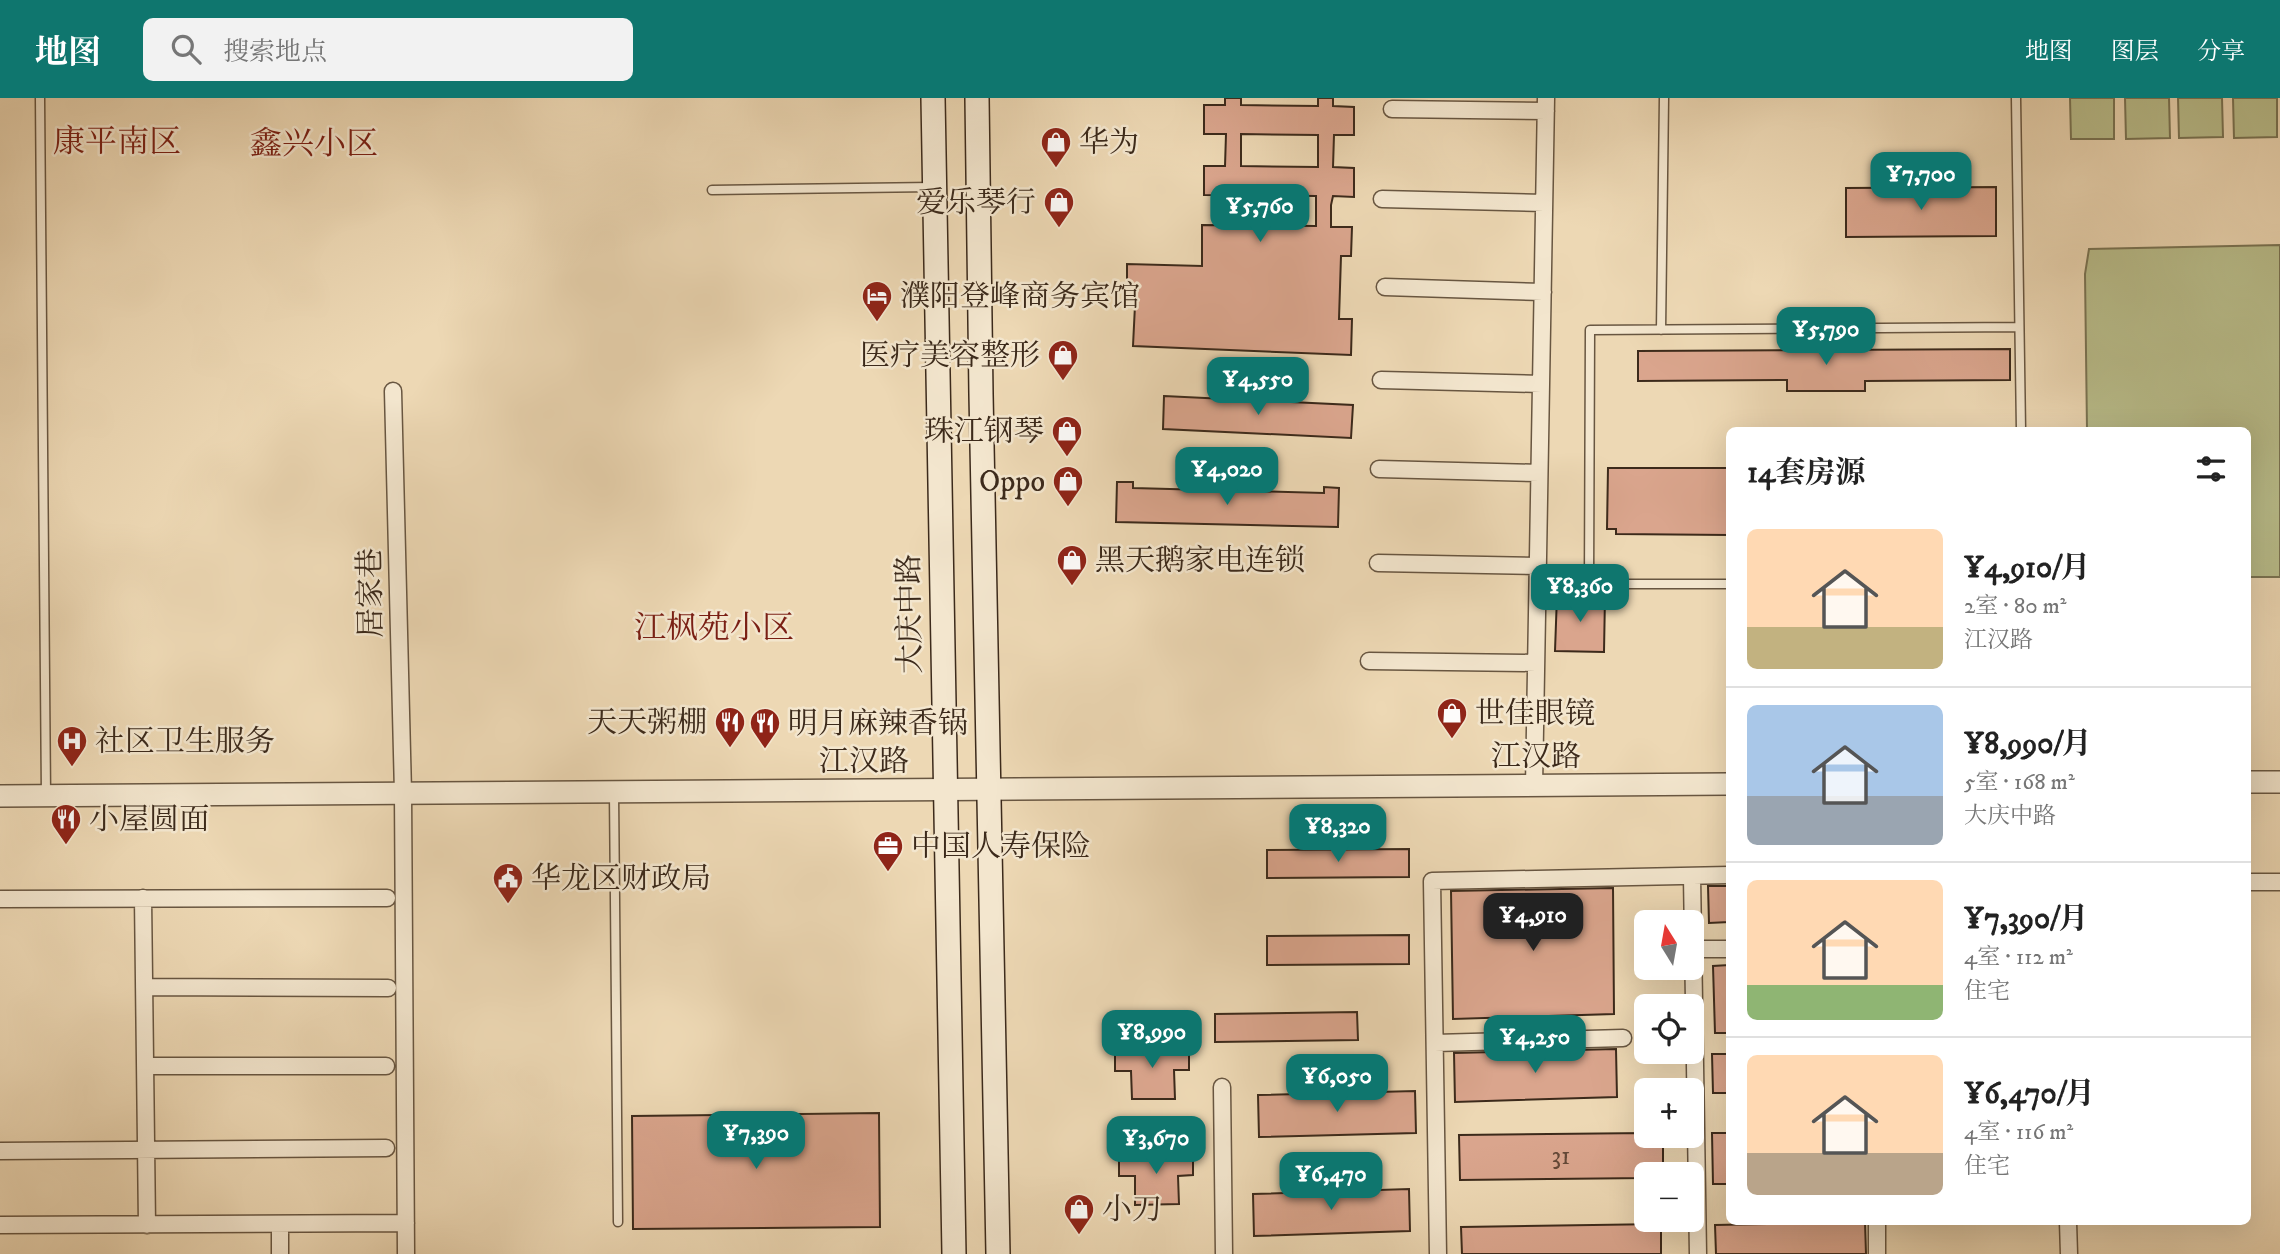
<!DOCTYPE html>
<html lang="zh">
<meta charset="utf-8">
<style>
:root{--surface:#fff;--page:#f2f2f2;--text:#222;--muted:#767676;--line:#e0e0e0;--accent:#0f766e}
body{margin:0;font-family:"IM FELL DW Pica","Noto Serif SC",serif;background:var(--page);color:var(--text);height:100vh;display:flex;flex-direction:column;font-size:26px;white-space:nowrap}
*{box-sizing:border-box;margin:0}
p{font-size:23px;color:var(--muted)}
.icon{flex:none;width:38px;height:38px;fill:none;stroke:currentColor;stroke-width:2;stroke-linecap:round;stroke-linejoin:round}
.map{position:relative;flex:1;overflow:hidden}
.details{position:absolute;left:1726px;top:329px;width:525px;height:798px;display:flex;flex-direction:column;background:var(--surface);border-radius:10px;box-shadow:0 7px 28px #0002}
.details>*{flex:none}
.needle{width:46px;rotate:349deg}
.fabs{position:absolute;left:1634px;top:812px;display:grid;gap:14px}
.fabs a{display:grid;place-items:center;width:70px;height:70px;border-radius:10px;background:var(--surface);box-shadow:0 7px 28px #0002;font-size:35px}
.price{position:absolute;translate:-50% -60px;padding:0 16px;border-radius:14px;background:var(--accent);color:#fff;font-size:23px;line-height:46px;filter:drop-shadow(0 2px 4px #0008)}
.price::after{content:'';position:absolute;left:50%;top:42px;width:21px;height:16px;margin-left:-10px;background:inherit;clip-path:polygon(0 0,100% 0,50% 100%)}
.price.active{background:#222;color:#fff}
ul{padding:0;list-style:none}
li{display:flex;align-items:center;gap:21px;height:175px;padding:0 21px}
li+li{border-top:2px solid var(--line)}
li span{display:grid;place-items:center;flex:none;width:196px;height:140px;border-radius:10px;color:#555}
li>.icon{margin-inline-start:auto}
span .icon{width:84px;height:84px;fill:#fffc;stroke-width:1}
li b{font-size:30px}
h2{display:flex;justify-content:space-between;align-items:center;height:84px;padding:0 21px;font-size:30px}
header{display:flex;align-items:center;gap:42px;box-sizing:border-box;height:98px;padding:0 35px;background:var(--accent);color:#fff}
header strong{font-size:33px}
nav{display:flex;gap:38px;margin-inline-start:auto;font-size:24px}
.search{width:490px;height:63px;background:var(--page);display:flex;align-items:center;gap:18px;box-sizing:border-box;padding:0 24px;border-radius:10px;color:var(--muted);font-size:26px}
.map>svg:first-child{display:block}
.green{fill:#b9be8c;stroke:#7a7454;stroke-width:2}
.building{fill:#daa58d;stroke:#3c2a1b;stroke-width:2;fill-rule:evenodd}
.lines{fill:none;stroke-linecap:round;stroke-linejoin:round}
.service-casing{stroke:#685641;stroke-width:11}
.minor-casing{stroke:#685641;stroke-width:19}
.tertiary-casing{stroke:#685641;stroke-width:24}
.secondary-casing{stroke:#3c2a1b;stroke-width:26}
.service{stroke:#f3e6ce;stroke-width:8}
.minor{stroke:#f3e6ce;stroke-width:16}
.tertiary{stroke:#f3e6ce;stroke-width:21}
.secondary{stroke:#f3e6ce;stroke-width:23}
.labels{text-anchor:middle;stroke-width:5;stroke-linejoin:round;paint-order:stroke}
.number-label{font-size:26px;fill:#644938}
.poi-label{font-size:30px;fill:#3c2a1b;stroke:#f3e6ce;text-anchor:start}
.street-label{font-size:30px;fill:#3c2a1b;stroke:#f3e6ce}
.neighbourhood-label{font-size:32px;fill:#7a1f14;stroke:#f3e6ce}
</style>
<header>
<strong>地图</strong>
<div class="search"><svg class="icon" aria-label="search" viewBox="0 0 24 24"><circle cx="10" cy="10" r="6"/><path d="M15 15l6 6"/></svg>搜索地点</div>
<nav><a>地图</a><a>图层</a><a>分享</a></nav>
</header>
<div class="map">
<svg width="2280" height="1156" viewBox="0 0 2280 1156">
<rect width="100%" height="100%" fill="#edd8b4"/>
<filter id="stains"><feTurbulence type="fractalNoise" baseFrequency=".00286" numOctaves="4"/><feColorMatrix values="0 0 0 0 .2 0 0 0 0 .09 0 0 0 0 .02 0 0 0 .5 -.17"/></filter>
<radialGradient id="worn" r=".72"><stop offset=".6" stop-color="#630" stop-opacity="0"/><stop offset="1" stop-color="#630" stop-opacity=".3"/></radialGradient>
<path class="green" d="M2070,0H2114V41H2071Z
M2125,0H2169L2170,40L2126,41Z
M2178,0H2222L2223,39L2179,40Z
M2233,0H2277V39L2234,40Z
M2280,147V479H2247V332H2087L2085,176L2089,151Z"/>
<path class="building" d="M1225,0H1241V7L1318,8V0H1333V8L1354,9V37H1334L1333,69L1354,70V99L1333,98L1331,107V129H1352L1351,158H1341L1339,221H1352L1351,257L1133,248L1136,187H1127V166L1202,168V127L1316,128V98L1204,97V68H1225L1226,36H1204V7H1225ZM1241,36L1318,37V69L1241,68Z
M1996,89V138L1846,139V90Z
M2010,251V282L1865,283V293H1787V282L1638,283V253Z
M1164,298L1353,307L1351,340L1163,331Z
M1608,370H1729V437L1616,436V431H1607Z
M1117,384H1133V390L1324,395V389L1339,390L1338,429L1116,424Z
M1557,497L1605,498L1604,554L1555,553Z
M1409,751V779L1267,780V752Z
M1708,788H1729V824L1709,825Z
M1613,790L1614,916L1453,921L1451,793Z
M1409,837V866L1267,867V838Z
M1729,867V935H1715L1713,868Z
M1357,914L1358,942L1215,944V916Z
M1115,950H1189V972H1174L1175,1001H1132L1131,973H1115Z
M1616,951L1617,999L1455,1004L1454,955Z
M1712,956H1729V995H1713Z
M1415,993L1416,1035L1259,1039L1258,997Z
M879,1015L880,1129L633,1131L632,1018Z
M1647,1035V1038H1663V1076H1647V1080L1460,1082L1459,1037Z
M1712,1035H1729V1086H1713Z
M1193,1055V1077L1178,1078L1179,1106L1135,1107V1078H1119V1056Z
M1409,1091L1410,1133L1254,1138L1253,1096Z
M1865,1124L1866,1156H1716L1715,1127Z
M1661,1126V1156H1462L1461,1129Z"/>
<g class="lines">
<g class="service-casing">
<path id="service" d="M40,0L46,698
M2016,0L2021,332
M712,92L933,89
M1661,232L1664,0
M1729,486H1589L1590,232L2019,229
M614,695L618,1124"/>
</g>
<g class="minor-casing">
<path id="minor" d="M1392,11L1546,13
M1382,101L1544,105
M1385,189L1543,194
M1381,282L1541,286
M393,293L403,695L406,1156
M1379,371L1539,375
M1378,465L1538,468
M1369,563L1536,565
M1534,688L1546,0
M1692,778L1698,1156
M2247,784H2280
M143,800L147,1127
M0,801L387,800
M1693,851H1729
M144,889L388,890
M1435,945L1623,940
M145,968H386
M1222,989L1224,1156
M0,1053L386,1050
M1877,1124V1156
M2068,1124L2069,1156
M280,1126V1156
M0,1127L406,1125
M1438,1156L1432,783L1729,777"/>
</g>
<g class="tertiary-casing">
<path id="tertiary" d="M2247,684H2280
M0,698L1729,686"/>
</g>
<g class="secondary-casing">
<path id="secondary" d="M933,0L954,1156
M977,0L981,296L998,1156"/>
</g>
<use href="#service" class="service"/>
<use href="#minor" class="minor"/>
<use href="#tertiary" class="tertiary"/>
<use href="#secondary" class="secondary"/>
</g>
<defs>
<g id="shop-pin" transform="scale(1.575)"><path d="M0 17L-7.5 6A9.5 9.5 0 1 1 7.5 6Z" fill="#8f2418" stroke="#f3e6ce"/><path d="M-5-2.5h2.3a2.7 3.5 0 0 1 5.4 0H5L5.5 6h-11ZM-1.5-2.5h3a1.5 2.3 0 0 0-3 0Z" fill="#fff"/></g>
<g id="hotel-pin" transform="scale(1.575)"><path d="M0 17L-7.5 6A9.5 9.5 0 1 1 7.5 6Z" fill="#8f2418" stroke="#f3e6ce"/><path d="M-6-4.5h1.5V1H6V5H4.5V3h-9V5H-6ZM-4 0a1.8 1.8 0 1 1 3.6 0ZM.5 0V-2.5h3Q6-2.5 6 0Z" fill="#fff"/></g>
<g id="restaurant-pin" transform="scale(1.575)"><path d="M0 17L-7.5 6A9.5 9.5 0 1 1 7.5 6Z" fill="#8f2418" stroke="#f3e6ce"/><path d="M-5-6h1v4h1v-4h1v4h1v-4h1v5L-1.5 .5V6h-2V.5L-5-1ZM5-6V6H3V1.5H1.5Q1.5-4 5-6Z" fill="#fff"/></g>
<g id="hospital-pin" transform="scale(1.575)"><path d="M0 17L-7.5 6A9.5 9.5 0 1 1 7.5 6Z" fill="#8f2418" stroke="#f3e6ce"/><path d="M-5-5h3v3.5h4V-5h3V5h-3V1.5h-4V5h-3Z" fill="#fff"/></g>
<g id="office-pin" transform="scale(1.575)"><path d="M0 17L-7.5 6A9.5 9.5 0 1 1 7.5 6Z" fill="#8f2418" stroke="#f3e6ce"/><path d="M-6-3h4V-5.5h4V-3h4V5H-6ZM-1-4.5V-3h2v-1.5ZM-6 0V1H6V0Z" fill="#fff"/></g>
<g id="civic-pin" transform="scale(1.575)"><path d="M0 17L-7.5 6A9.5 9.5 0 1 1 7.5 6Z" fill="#8f2418" stroke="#f3e6ce"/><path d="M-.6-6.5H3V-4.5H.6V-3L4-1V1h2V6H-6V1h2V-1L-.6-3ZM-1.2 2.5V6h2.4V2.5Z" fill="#fff"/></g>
</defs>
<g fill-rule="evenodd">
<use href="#shop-pin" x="1056" y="44"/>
<use href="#shop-pin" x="1059" y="104"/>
<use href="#hotel-pin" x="877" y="198"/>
<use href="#shop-pin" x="1063" y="257"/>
<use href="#shop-pin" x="1067" y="333"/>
<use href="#shop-pin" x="1068" y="383"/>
<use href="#shop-pin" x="1072" y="462"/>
<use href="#shop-pin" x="1452" y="615"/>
<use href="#restaurant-pin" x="730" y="624"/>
<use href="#restaurant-pin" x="765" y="625"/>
<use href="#hospital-pin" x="72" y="643"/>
<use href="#restaurant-pin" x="66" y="721"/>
<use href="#office-pin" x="888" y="748"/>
<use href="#civic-pin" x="508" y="780"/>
<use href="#shop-pin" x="1079" y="1111"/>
</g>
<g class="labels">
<g class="number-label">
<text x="1561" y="1066">31</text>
</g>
<g class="poi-label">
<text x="1079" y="54">华为</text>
<text x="1036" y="114" text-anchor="end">爱乐琴行</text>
<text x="900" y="208">濮阳登峰商务宾馆</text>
<text x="1040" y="267" text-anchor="end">医疗美容整形</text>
<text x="1044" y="343" text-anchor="end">珠江钢琴</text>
<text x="1045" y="393" text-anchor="end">Oppo</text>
<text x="1095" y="472">黑天鹅家电连锁</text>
<text x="1475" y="625">世佳眼镜</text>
<text x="707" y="634" text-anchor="end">天天粥棚</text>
<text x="788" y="635">明月麻辣香锅</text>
<text x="95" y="653">社区卫生服务</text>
<text x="89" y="731">小屋圆面</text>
<text x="911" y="758">中国人寿保险</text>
<text x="531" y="790">华龙区财政局</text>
<text x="1102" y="1121">小刀</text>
</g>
<g class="street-label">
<text transform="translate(370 495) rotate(-91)" y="10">居家巷</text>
<text transform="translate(909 516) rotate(-91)" y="10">大庆中路</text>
<text x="1536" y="668">江汉路</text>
<text x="864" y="673">江汉路</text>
</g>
<g class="neighbourhood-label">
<text x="117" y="54">康平南区</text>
<text x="314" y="56">鑫兴小区</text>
<text x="714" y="540">江枫苑小区</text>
</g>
</g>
<rect width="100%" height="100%" filter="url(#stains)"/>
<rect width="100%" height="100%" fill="url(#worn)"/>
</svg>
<div class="fabs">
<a><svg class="needle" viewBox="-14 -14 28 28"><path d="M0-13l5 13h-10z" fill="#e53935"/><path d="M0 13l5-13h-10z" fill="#767676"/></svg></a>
<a><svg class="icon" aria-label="locate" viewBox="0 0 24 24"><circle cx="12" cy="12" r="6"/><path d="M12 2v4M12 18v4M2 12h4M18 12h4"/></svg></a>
<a>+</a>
<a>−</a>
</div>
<b class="price" style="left:1921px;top:114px">¥7,700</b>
<b class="price" style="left:1260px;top:146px">¥5,760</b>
<b class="price" style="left:1826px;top:269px">¥5,790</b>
<b class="price" style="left:1258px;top:319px">¥4,550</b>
<b class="price" style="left:1227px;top:409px">¥4,020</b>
<b class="price" style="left:1580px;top:526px">¥8,360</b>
<b class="price" style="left:1338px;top:766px">¥8,320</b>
<b class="price active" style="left:1533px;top:855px">¥4,910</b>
<b class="price" style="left:1152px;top:972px">¥8,990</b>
<b class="price" style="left:1535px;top:977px">¥4,250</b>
<b class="price" style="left:1337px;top:1016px">¥6,050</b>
<b class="price" style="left:756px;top:1073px">¥7,390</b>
<b class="price" style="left:1156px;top:1078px">¥3,670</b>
<b class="price" style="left:1331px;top:1114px">¥6,470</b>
<section class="details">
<h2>14套房源<svg class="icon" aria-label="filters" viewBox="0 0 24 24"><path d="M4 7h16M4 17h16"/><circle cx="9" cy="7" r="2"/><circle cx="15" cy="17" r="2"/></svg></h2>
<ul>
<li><span style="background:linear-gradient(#ffd9b3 70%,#c2b280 0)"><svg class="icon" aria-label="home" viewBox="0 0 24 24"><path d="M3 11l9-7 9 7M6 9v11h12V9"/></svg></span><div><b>¥4,910/月</b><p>2室 · 80 m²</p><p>江汉路</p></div></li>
<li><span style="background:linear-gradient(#a9c7e8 65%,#9aa5b1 0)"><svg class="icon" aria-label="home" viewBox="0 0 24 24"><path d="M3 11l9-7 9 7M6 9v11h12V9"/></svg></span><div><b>¥8,990/月</b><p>5室 · 168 m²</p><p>大庆中路</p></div></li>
<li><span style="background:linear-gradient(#ffd9b3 75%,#8fb573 0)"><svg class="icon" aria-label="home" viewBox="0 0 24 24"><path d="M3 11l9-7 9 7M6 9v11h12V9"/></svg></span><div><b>¥7,390/月</b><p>4室 · 112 m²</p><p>住宅</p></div></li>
<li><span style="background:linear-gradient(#ffd9b3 70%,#b9a48a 0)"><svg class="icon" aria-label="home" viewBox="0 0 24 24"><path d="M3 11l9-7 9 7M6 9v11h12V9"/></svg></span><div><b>¥6,470/月</b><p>4室 · 116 m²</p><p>住宅</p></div></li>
</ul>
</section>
</div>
